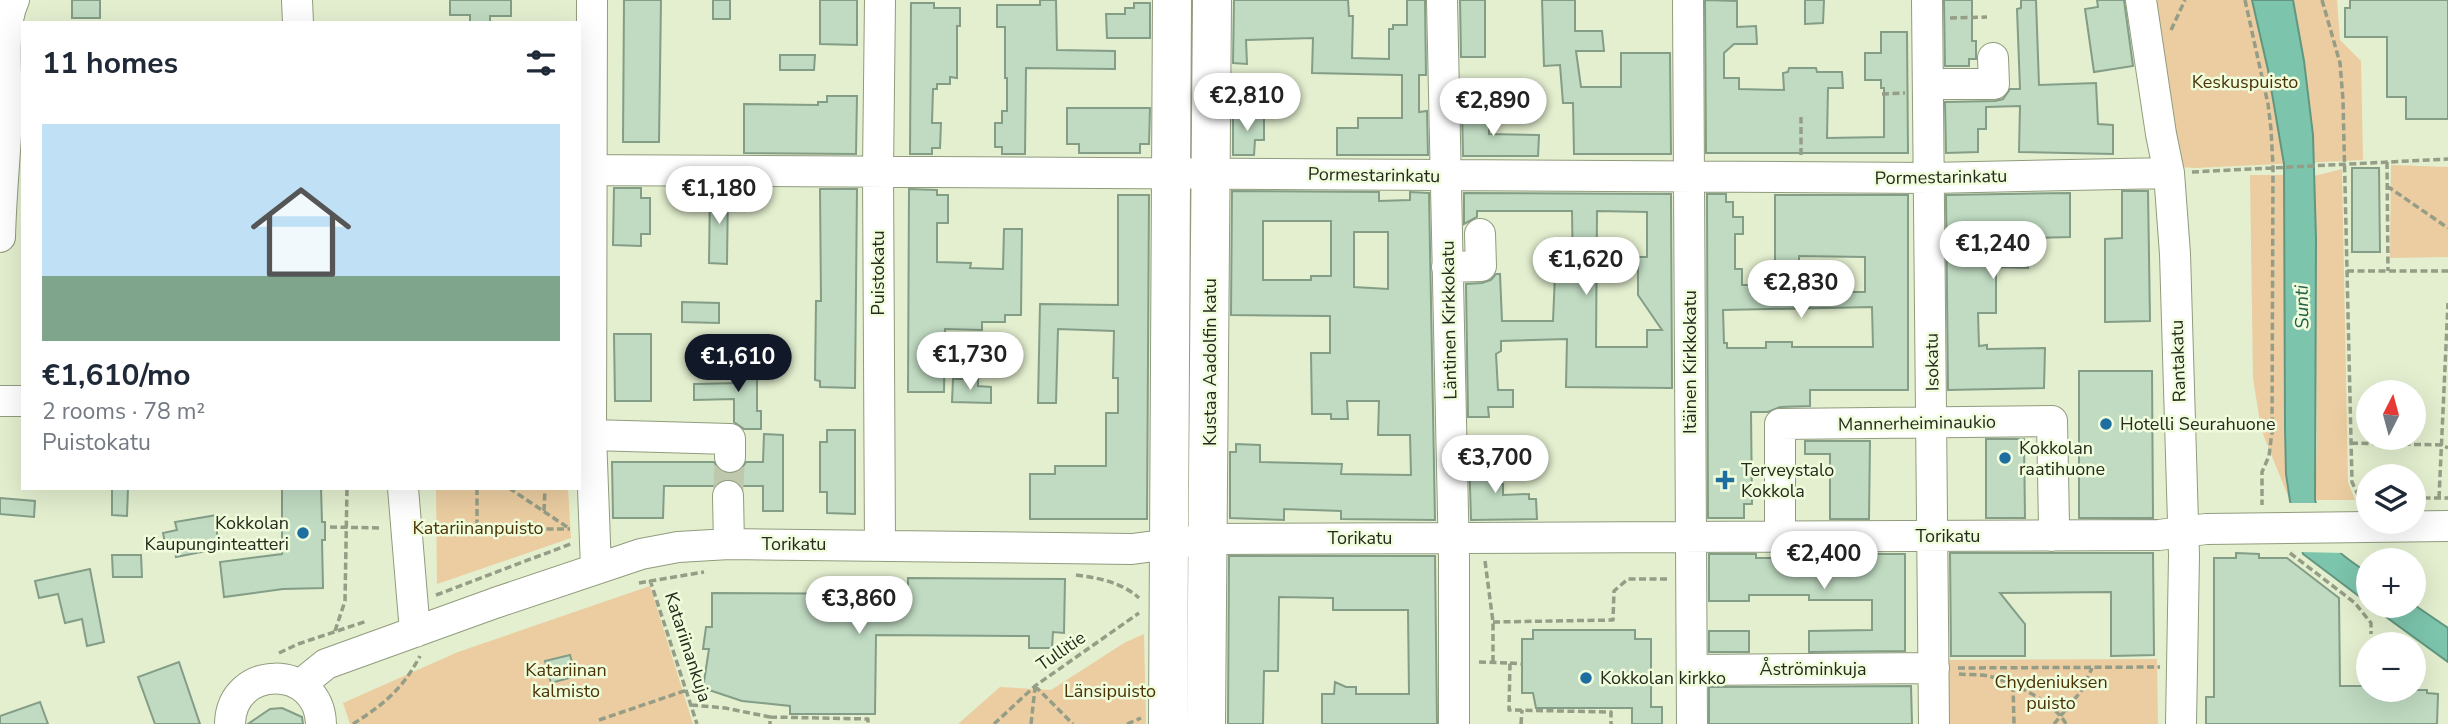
<!DOCTYPE html>
<meta charset="utf-8">
<style>
:root{--surface:#fff;--page:#f6f6f7;--text:#1f2937;--muted:#747a83;--line:#e0e1e3;--accent:#111827}
body{margin:0;font-family:"Nunito Sans",sans-serif;background:var(--page);color:var(--text);height:100vh;display:flex;flex-direction:column;font-size:26px;white-space:nowrap}
*{box-sizing:border-box;margin:0}
p{font-size:23px;color:var(--muted)}
.icon{flex:none;width:38px;height:38px;fill:none;stroke:currentColor;stroke-width:2;stroke-linecap:round;stroke-linejoin:round}
.map{position:relative;flex:1;overflow:hidden}
.panel{position:absolute;left:21px;top:21px;width:560px;height:469px;display:flex;flex-direction:column;background:var(--surface);border-radius:0px;box-shadow:0 7px 28px #0002}
.panel>*{flex:none}
.needle{width:46px;rotate:6deg}
.buttons{position:absolute;left:2356px;top:380px;display:grid;gap:14px}
.buttons a{display:grid;place-items:center;width:70px;height:70px;border-radius:50%;background:var(--surface);box-shadow:0 7px 28px #0002;font-size:35px}
.price{position:absolute;translate:-50% -60px;padding:0 16px;border-radius:24px;background:#fff;color:#222;font-size:23px;line-height:46px;filter:drop-shadow(0 2px 4px #0008)}
.price::after{content:'';position:absolute;left:50%;top:42px;width:21px;height:16px;margin-left:-10px;background:inherit;clip-path:polygon(0 0,100% 0,50% 100%)}
.price.selected{background:var(--accent);color:#fff}
ul{padding:0;list-style:none}
li{display:grid;align-content:center;gap:14px;height:371px;padding:0 21px}
li+li{border-top:2px solid var(--line)}
li span{display:grid;place-items:center;height:217px;border-radius:0px;color:#555}
li>.icon{margin-inline-start:auto}
span .icon{width:126px;height:126px;fill:#fffc;stroke-width:1}
li b{font-size:30px}
h2{display:flex;justify-content:space-between;align-items:center;height:84px;padding:0 21px;font-size:30px}
.map>svg:first-child{display:block}
.green{fill:#ebcda1}
.water{fill:#7cc4ac;stroke:#629681;stroke-width:2}
.pier{fill:#e3efcf}
.building{fill:#c0dbc2;stroke:#839d86;stroke-width:2;fill-rule:evenodd}
.lines{fill:none;stroke-linecap:round;stroke-linejoin:round}
.minor-tunnel{stroke:#bdc8ac;stroke-width:30;stroke-dasharray:30 15;stroke-linecap:butt}
.minor-casing{stroke:#909c7d;stroke-width:32}
.major-casing{stroke:#909c7d;stroke-width:40}
.path{stroke:#959d86;stroke-width:3.5;stroke-dasharray:7 3.5;stroke-linecap:butt}
.minor{stroke:#fff;stroke-width:30}
.major{stroke:#fff;stroke-width:38}
.poi-dot{fill:#1e6fa0;stroke:#f0fddc;stroke-width:2.5}
.labels{text-anchor:middle;stroke-width:5;stroke-linejoin:round;paint-order:stroke}
.park-label{font-size:18px;fill:#4b3306;stroke:#f0fddc}
.street-label{font-size:18px;fill:#262a1e;stroke:#f0fddc}
.poi-label{font-size:18px;fill:#262a1e;stroke:#f0fddc;text-anchor:start}
.water-label{font-size:19px;font-style:italic;fill:#265f4e;stroke:#f0fddc}
</style>
<div class="map">
<svg width="2448" height="724" viewBox="0 0 2448 724">
<rect width="100%" height="100%" fill="#e3efcf"/>
<path class="green" d="M2150,0H2337L2340,40L2361,61L2363,160L2197,168L2175,167Z
M2391,165L2448,167V257L2390,258Z
M2342,169L2348,482L2355,500H2315L2317,441L2314,176Z
M2250,175H2285V428L2286,474L2290,501L2261,429L2253,378Z
M436,488H568L571,538L437,584Z
M650,586L693,724H350L343,703L458,652Z
M1144,634L1146,724H958L1000,687L1051,690L1124,643Z
M2157,659L2158,724H1945L1946,660Z"/>
<path class="water" d="M2252,0H2293L2304,61L2313,135L2316,239L2315,500C2328,544 2329,547 2368,573V603L2303,554L2290,501L2286,474L2285,428L2284,164L2268,70Z
M2413,604L2448,628V662L2371,606Z"/>
<path class="pier" d="M2287,503H2320L2330,537L2344,553L2299,552Z"/>
<path class="building" d="M72,0H100V18H72Z
M450,0H511V16H490V23H470V15H450Z
M624,0H661L659,142H623Z
M713,0H730V19H713Z
M820,0H857V45L820,44Z
M1040,0H1056L1057,50L1115,51V69L1026,68L1025,154H1002V147H995V123H1002V111H1007V78H1005V27H997V5H1040Z
M1234,0H1348L1349,16H1353L1352,58L1389,59V29H1393V25H1407V0H1425L1426,75H1419V112L1427,111L1428,155H1337V128H1358V118H1402V75L1312,73L1313,38L1246,40L1247,64L1233,63Z
M1460,0H1485V57H1461Z
M1542,0H1575V31H1602L1604,51H1576L1581,87H1621V53H1670L1671,154H1574L1573,103H1563L1560,65L1544,66Z
M1705,0L1737,1V27L1756,26L1757,44H1734L1724,53V78H1739V89L1784,90L1783,73L1788,72L1789,68H1816L1817,72H1842L1843,88H1828L1827,138L1884,137V88H1881V80H1865V53H1881V32H1907L1908,153H1706Z
M1805,0H1824L1823,23L1805,24Z
M1944,0H1972V41H1976V59H1969V66H1945Z
M2021,0H2036L2039,85L2096,83L2098,124L2113,125V154L2019,152L2020,106L1986,107V129H1978V152L1946,153L1945,102L1995,101L2003,99L2010,89H2020L2017,9L2021,8Z
M2097,0H2124L2133,66L2094,72L2085,9L2098,7Z
M2350,0H2448V119H2406V97H2387V37H2345V8H2350Z
M911,3H934V8H960V26H957V78L950,77V84H937V89H933L932,123H941L940,148H932V154H910Z
M1134,3H1150V38H1107L1106,14H1125V8H1134Z
M780,55H815L814,70H780Z
M827,96H857L856,154L744,153V104L818,105V102H827Z
M1067,108H1150L1149,144H1140V153H1079V144H1067Z
M1462,109H1484V112L1489,111V134L1539,135L1538,156H1463Z
M1233,114H1264V140H1255L1254,155H1233Z
M2352,168H2379L2380,252H2352Z
M614,188H641V198H650V234H641V246L613,245Z
M710,188H728L727,264L709,263Z
M820,189H857L855,388L820,387V381L815,380L816,301H821Z
M909,189L937,190V195H948V223H937V262L971,263L970,268L1003,269L1004,229H1022L1021,315H1005V322H982V330L945,329L944,392H908Z
M1232,191L1379,192V201L1410,200V192L1429,193L1435,520L1341,519V511L1284,509V520L1230,518V452H1236V444L1260,445V462L1342,464L1341,474L1411,475L1410,435H1378L1379,401H1347L1348,419H1331V414H1312L1311,353H1330V316L1231,315ZM1263,221H1331V276H1311V280H1263ZM1354,232H1388V289L1354,287Z
M2122,191H2148L2150,321L2105,322V239L2122,238Z
M1464,193L1671,194L1672,388L1566,387L1567,339L1501,341V351L1496,354L1498,390H1513V407H1488L1489,417H1468L1466,284L1482,283L1491,280L1496,274H1500L1502,321H1553L1555,274H1573L1572,211H1477V217L1464,224ZM1597,211L1647,212V257H1638V295L1662,330H1647V347H1596Z
M2070,193V237L2028,238V268L1996,267V313H1978L1979,346L1987,345V349L2045,348L2044,388L1948,390L1946,195Z
M1707,194H1726V202H1733V217H1743V234H1735V269H1742V285H1775V195H1908V390H1810V406L1780,407L1768,412H1751L1752,504H1744V518H1708ZM1799,256L1865,257V292H1799ZM1872,307L1873,347H1792V342H1766V348H1727V343H1724L1723,310Z
M1118,195H1149L1147,519H1030V474H1055V466H1106V413H1118V378H1113L1114,331L1058,329L1056,403H1038L1040,304L1118,305Z
M682,302L719,303V323L682,322Z
M614,334H651V401H615Z
M740,355H757V411H761V429H744L734,422V399L694,400V384L740,383Z
M2079,371H2152L2153,518H2079Z
M953,379H978V386L991,387V403L952,402Z
M827,430H855V514L827,513V492H820V442H827Z
M764,434L783,435V511H763V486H742L736,480L727,479L720,481L714,486H664L663,518H613L612,462H714L721,472L731,474L739,472L746,462H763Z
M1986,439H2024L2025,518H1986Z
M1805,441H1870L1869,519H1830V454H1805Z
M1469,453H1488V461H1490L1491,484H1503V495L1529,494V499H1536L1537,519L1471,520Z
M112,488H128L127,516L112,515Z
M282,488H321L322,522H325V540H322L323,588L283,589L224,597L220,562L282,554Z
M0,498L35,501L34,517L0,514Z
M217,515V549L176,557L175,546L166,548L163,533L177,530L175,522Z
M1950,553H2153L2154,655L2111,656V592L2000,593L2025,624V656H1951Z
M2236,553L2259,554V558H2287L2339,598L2340,686H2368V690H2427V693L2438,694L2437,724H2206V697H2214V558H2236Z
M1709,554H1756V558H1809V554H1905V651L1809,652V631L1872,630V600H1809V595H1749V601H1709Z
M112,555H141L142,577H113Z
M1229,556H1435L1437,724H1322V694H1334L1335,682L1346,687H1356V694H1409L1408,610H1333V598L1279,597L1278,671H1264L1263,724H1228Z
M90,569L104,642L87,646L82,619L65,623L58,594L39,598L35,581Z
M908,578L1065,579L1064,633L1053,632L1052,648H1029V636L876,635L875,714H790V706L742,701L703,688L709,649H703L706,627H712V593L908,594Z
M1533,630H1635V639H1651V707H1662V724H1632V708H1536L1533,693H1522V639H1533Z
M1709,631H1749V652H1709Z
M570,655L576,676L551,683L545,661Z
M179,662L200,724H155L138,677Z
M1911,686L1912,724H1709V687Z
M40,702L48,724H0V716Z
M282,708L302,717L303,724H248L270,709Z"/>
<g class="lines">
<path class="minor-tunnel" d="M728,496L730,457"/>
<g class="minor-casing">
<path id="minor" d="M297,0L298,23
M592,0L591,435L596,569
M880,0L878,171L880,545
M1442,0L1454,560V724
M1688,0L1692,724
M1927,0L1934,724
M2141,0L2161,134L2169,173L2175,254L2184,556L2181,724
M1928,84H1994L1993,58
M579,170L1930,178L2169,173
M0,237C1,197 5,158 7,118C8,84 0,29 14,0
M1447,267L1481,266L1480,234
M0,401H23
M591,435L730,439V457
M403,488L415,632
M728,496L729,544
M1780,537V424L2052,421L2054,524L2052,536
M1693,670L1934,668
M300,685L326,664L495,603L641,554L678,547L729,544L1132,549L1208,539L2159,535L2206,529L2448,526
M230,724C231,664 319,663 321,724"/>
</g>
<g class="major-casing">
<path id="major" d="M1168,724L1172,0
M1206,724L1212,0"/>
</g>
<path class="path" d="M2245,0L2268,104L2271,129L2273,167L2272,432L2269,456L2262,472V505
M2322,0L2340,63L2343,100L2352,482L2362,503
M1950,18L1987,17
M2171,30L2185,0
M1882,94L1905,93
M1801,155V117
M2387,162L2388,271
M2192,172L2448,159
M2387,186L2448,228
M2347,271H2448
M2351,443L2442,445L2448,448
M477,488V529
M509,488L570,529
M2413,498H2448
M2439,498L2448,303
M544,511L545,488
M330,527L381,528
M431,529H570
M2290,553L2355,603L2371,623V634
M1485,561L1493,622V663
M1076,575C1099,578 1121,582 1139,598
M650,580L697,724
M639,583L704,572
M436,595L573,543
M1493,622L1613,620L1614,591L1628,579H1668
M335,631L345,601L347,488
M279,653L298,644L367,621
M1479,662L1510,663L1509,710L1611,712V724
M1510,663L1522,664
M1958,668L2160,667
M1959,674C1969,675 1982,674 1992,677C2016,684 2054,702 2066,724
M2013,685L2014,724
M1035,686L1073,724
M691,705L725,708L770,717V724
M770,717L868,719V724
M599,720L687,690
M353,724C384,704 402,690 420,656
M994,724L1035,686L1139,613
M1031,724L1035,688
M1127,724L1141,718
M1521,724L1522,710
M2054,724L2082,690L2092,668"/>
<use href="#minor" class="minor"/>
<use href="#major" class="major"/>
</g>
<g class="poi-dot">
<circle cx="2106" cy="424" r="7"/>
<circle cx="2005" cy="458" r="7"/>
<path d="M1721.5 469.5h7v7h7v7h-7v7h-7v-7h-7v-7h7z"/>
<circle cx="303" cy="533" r="7"/>
<circle cx="1586" cy="678" r="7"/>
</g>
<g class="labels">
<g class="park-label">
<text x="2245" y="88">Keskuspuisto</text>
<text x="478" y="534">Katariinanpuisto</text>
<text x="566" y="676">Katariinan<tspan x="566" dy="21">kalmisto</tspan></text>
<text x="2051" y="688">Chydeniuksen<tspan x="2051" dy="21">puisto</tspan></text>
<text x="1110" y="697">Länsipuisto</text>
</g>
<g class="street-label">
<text transform="translate(1374 175) rotate(1)" y="6">Pormestarinkatu</text>
<text transform="translate(1941 177) rotate(-1)" y="6">Pormestarinkatu</text>
<text transform="translate(878 273) rotate(-90)" y="6">Puistokatu</text>
<text transform="translate(1449 320) rotate(-91)" y="6">Läntinen Kirkkokatu</text>
<text transform="translate(2178 361) rotate(-92)" y="6">Rantakatu</text>
<text transform="translate(1210 362) rotate(-90)" y="6">Kustaa Aadolfin katu</text>
<text transform="translate(1690 362) rotate(-90)" y="6">Itäinen Kirkkokatu</text>
<text transform="translate(1932 362) rotate(-91)" y="6">Isokatu</text>
<text transform="translate(1917 423) rotate(-1)" y="6">Mannerheiminaukio</text>
<text x="1948" y="542">Torikatu</text>
<text x="1360" y="544">Torikatu</text>
<text x="794" y="550">Torikatu</text>
<text transform="translate(688 647) rotate(72)" y="6">Katariinankuja</text>
<text transform="translate(1061 651) rotate(-35)" y="6">Tullitie</text>
<text x="1813" y="675">Åströminkuja</text>
</g>
<g class="poi-label">
<text x="2120" y="430">Hotelli Seurahuone</text>
<text x="2019" y="454">Kokkolan<tspan x="2019" dy="21">raatihuone</tspan></text>
<text x="1741" y="476">Terveystalo<tspan x="1741" dy="21">Kokkola</tspan></text>
<text x="289" y="529" text-anchor="end">Kokkolan<tspan x="289" dy="21">Kaupunginteatteri</tspan></text>
<text x="1600" y="684">Kokkolan kirkko</text>
</g>
<g class="water-label">
<text transform="translate(2301 307) rotate(-91)" y="7">Sunti</text>
</g>
</g>
</svg>
<div class="buttons">
<a><svg class="needle" viewBox="-14 -14 28 28"><path d="M0-13l5 13h-10z" fill="#e53935"/><path d="M0 13l5-13h-10z" fill="#747a83"/></svg></a>
<a><svg class="icon" aria-label="layers" viewBox="0 0 24 24"><path d="M12 4l9 5-9 5-9-5zM3 14l9 5 9-5"/></svg></a>
<a>+</a>
<a>−</a>
</div>
<b class="price" style="left:1247px;top:133px">€2,810</b>
<b class="price" style="left:1493px;top:138px">€2,890</b>
<b class="price" style="left:719px;top:226px">€1,180</b>
<b class="price" style="left:1993px;top:281px">€1,240</b>
<b class="price" style="left:1586px;top:297px">€1,620</b>
<b class="price" style="left:1801px;top:320px">€2,830</b>
<b class="price" style="left:970px;top:392px">€1,730</b>
<b class="price selected" style="left:738px;top:394px">€1,610</b>
<b class="price" style="left:1495px;top:495px">€3,700</b>
<b class="price" style="left:1824px;top:591px">€2,400</b>
<b class="price" style="left:859px;top:636px">€3,860</b>
<section class="panel">
<h2>11 homes<svg class="icon" aria-label="filters" viewBox="0 0 24 24"><path d="M4 7h16M4 17h16"/><circle cx="9" cy="7" r="2"/><circle cx="15" cy="17" r="2"/></svg></h2>
<ul>
<li><span style="background:linear-gradient(#bfe0f5 70%,#7fa58c 0)"><svg class="icon" aria-label="home" viewBox="0 0 24 24"><path d="M3 11l9-7 9 7M6 9v11h12V9"/></svg></span><div><b>€1,610/mo</b><p>2 rooms · 78 m²</p><p>Puistokatu</p></div></li>
</ul>
</section>
</div>
